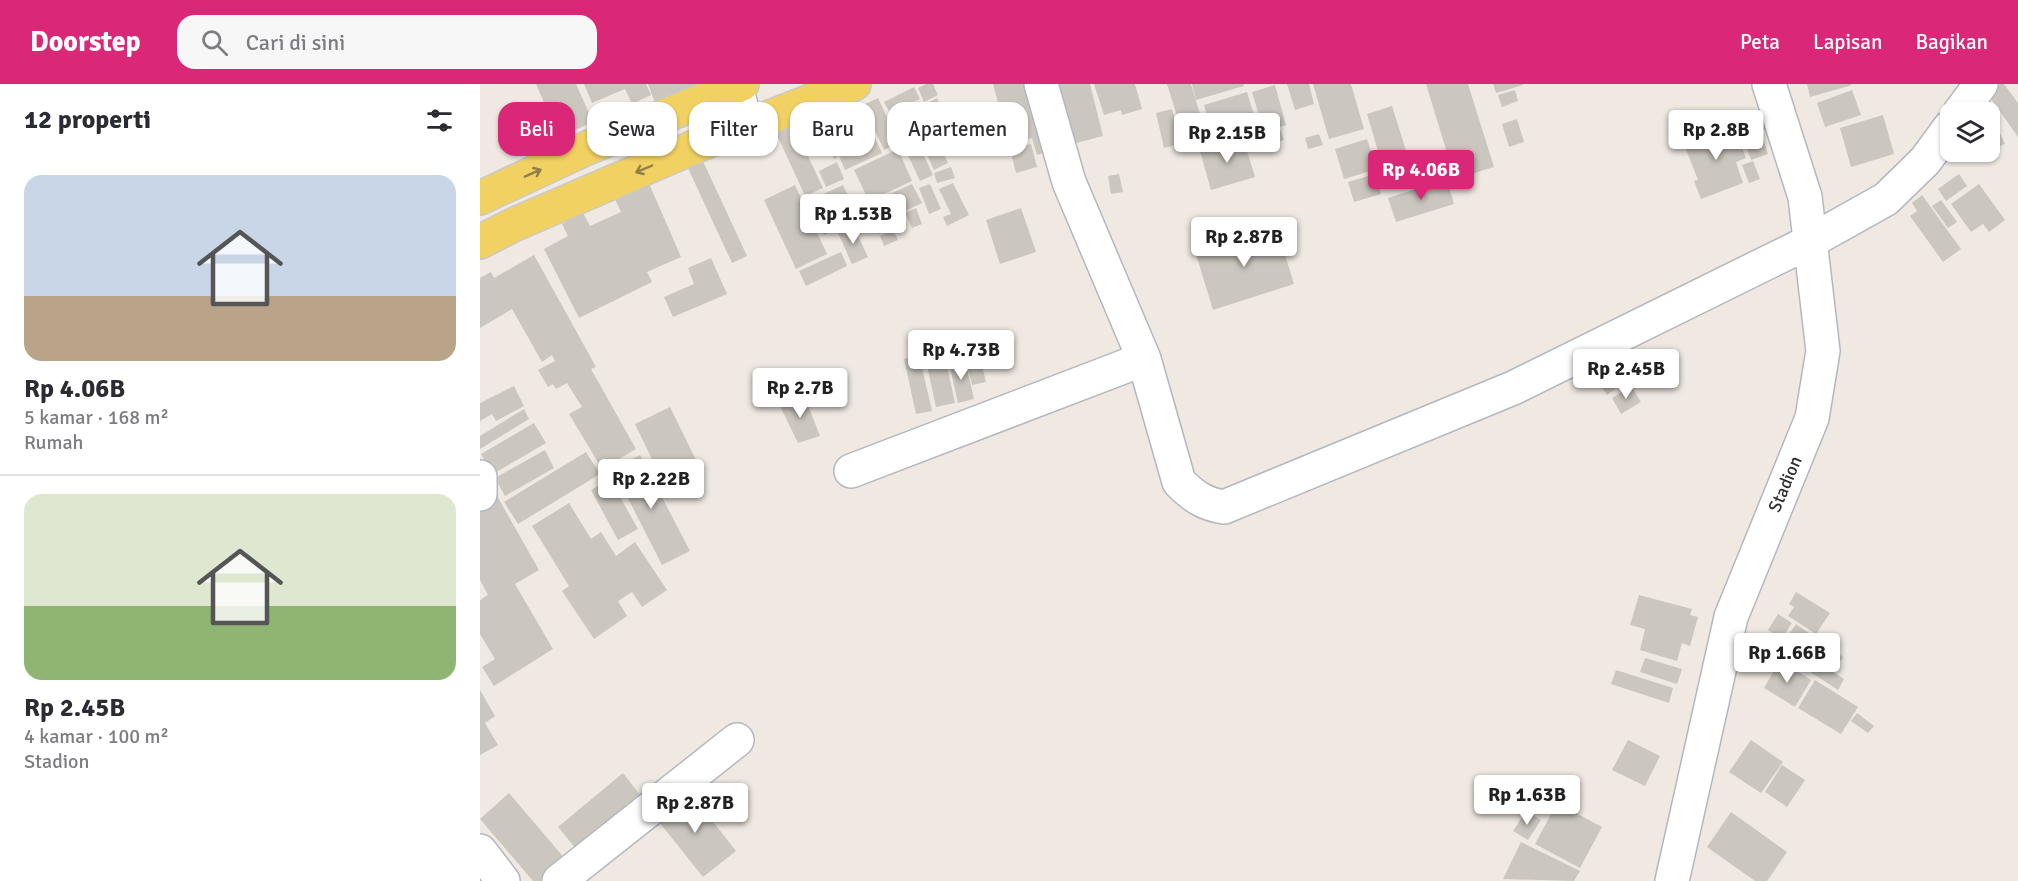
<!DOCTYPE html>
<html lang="id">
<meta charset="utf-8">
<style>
:root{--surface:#fff;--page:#f7f7f7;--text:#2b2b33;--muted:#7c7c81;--line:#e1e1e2;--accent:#db2777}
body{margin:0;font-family:Signika,sans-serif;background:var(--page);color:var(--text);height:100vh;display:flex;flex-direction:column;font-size:22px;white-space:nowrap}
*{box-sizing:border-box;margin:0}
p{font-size:20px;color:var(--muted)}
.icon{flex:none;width:33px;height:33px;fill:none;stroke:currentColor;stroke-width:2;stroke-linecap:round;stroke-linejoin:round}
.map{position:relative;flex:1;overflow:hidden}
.drawer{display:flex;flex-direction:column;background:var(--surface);width:480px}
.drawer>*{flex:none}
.banner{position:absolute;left:18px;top:18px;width:570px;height:54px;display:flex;gap:12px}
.buttons{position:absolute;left:1460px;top:18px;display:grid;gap:12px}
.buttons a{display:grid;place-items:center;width:60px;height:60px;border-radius:12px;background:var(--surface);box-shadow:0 2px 4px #0004;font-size:30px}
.price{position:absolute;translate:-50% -51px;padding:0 14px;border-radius:6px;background:#fff;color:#222;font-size:20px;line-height:39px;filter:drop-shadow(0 2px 3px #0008)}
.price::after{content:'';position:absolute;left:50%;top:36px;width:18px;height:14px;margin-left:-9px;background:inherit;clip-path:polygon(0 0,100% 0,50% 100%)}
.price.selected{background:var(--accent);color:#fff}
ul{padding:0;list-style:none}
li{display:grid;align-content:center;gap:12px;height:318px;padding:0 24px}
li+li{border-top:2px solid var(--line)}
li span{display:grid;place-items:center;height:186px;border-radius:18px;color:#555}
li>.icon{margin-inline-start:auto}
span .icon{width:108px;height:108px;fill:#fffc;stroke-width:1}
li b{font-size:26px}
h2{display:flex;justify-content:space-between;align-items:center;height:72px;padding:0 24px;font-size:26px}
.pill{padding:0 21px;border-radius:18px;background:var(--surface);box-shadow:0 2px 4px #0004;font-size:21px;line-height:54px}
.pill.selected{background:var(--accent);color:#fff}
header{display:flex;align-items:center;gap:36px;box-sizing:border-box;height:84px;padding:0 30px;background:var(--accent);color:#fff}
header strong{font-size:28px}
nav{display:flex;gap:33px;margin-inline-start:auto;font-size:21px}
.search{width:420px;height:54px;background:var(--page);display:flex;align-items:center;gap:15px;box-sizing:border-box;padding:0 21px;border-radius:18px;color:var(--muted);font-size:22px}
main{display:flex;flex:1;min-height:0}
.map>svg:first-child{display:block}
.building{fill:#cbc7bf}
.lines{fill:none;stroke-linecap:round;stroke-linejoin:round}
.minor-casing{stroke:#b4b7c1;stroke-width:36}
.major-casing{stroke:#c9c9c9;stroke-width:36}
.minor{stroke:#fff;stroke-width:33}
.major{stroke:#f2d163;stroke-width:33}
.oneway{stroke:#908048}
.labels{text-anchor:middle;stroke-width:4.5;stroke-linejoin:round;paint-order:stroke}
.street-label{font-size:18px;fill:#2e2e2e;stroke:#fff}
</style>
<header>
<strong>Doorstep</strong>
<div class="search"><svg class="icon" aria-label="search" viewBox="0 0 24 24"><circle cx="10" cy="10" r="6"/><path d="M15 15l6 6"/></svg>Cari di sini</div>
<nav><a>Peta</a><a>Lapisan</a><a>Bagikan</a></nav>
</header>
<main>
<section class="drawer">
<h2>12 properti<svg class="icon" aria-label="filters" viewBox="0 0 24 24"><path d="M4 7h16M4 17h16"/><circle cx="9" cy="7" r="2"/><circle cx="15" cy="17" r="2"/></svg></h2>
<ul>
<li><span style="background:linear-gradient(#c9d6e8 65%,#b9a48a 0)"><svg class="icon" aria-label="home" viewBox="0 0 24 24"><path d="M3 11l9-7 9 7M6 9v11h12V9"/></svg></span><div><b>Rp 4.06B</b><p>5 kamar · 168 m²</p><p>Rumah</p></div></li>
<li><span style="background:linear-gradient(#dfe7d0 60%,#8fb573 0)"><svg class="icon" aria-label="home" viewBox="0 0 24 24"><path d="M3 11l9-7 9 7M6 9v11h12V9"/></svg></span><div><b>Rp 2.45B</b><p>4 kamar · 100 m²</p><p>Stadion</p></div></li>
</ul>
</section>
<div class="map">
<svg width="1538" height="797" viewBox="0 0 1538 797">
<rect width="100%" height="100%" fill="#efe9e1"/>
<path class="building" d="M56,0H96L113,38L79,53Z
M104,0H166L171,11L152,20L145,5L112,19Z
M168,0H224L175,19Z
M446,0H453L458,11L444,18L438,4Z
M513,0H558L575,66L557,71L552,54L529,60Z
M564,0H610L623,52L581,63Z
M614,0H655L662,25L642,31L641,26L624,31Z
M687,0H711L728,57L707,64Z
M712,0H763L764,2L716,16Z
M807,0H829L834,20L815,26Z
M833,0H871L884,45L849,55Z
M946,0H988L1014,83L975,95Z
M1013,0H1043V1L1016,9Z
M1327,0H1371L1372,1L1330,13Z
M1520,0H1524L1538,19V53L1507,9Z
M795,1L806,41L784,48L772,8Z
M434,3L440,15L410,29L404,18Z
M1035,6L1038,17L1022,23L1018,11Z
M1372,6L1381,31L1345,43L1337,19Z
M767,8L777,41L734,54L724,21Z
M398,14L419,59L404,66L383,21Z
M457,14L471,45L460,50L446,20Z
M439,17L468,79L454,86L425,24Z
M912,22L929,76L903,84L887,30Z
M692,25L700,60L684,64L676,29Z
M424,29L453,91L440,97L411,35Z
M1280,29L1286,45L1266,53L1259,38Z
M1403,31L1414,70L1371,83L1360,44Z
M310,34L343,104L325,112L293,42Z
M1037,35L1044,58L1029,63L1022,40Z
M389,41L402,69L365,86L359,72L354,75L347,61Z
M1254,41L1266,74L1256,78L1263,99L1221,115L1214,97L1218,96L1204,60Z
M801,47L804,56L784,62L781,53Z
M1519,47L1525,60L1513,65L1509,51Z
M839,50L843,61L828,65L825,54Z
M1282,51L1288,70L1271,76L1264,57Z
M763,54L775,93L731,106L720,67Z
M887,55L897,85L864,95L855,65Z
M551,60L557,83L536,89L530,65Z
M418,65L432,97L389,117L374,86Z
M222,75L267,172L252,179L207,82Z
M1273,77L1280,95L1269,99L1262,81Z
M357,78L364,95L346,103L339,87Z
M471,83L475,94L457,99L454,89Z
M923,83L928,99L912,104L907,88Z
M639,90L643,108L631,110L628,92Z
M895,90L901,110L874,118L868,98Z
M1479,90L1487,102L1466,117L1458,105Z
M967,95L974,120L916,138L908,114Z
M168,97L201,173L167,188L172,198L99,234L64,165L88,152L82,140L103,129L110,142L141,128L134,113Z
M473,99L489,131L467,142L463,133L471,130L459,105Z
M432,100L442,119L411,134L415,142L399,150L386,121Z
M450,100L461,125L449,130L439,104Z
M1499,100L1525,136L1509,148L1503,140L1491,148L1471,120Z
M315,101L347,170L316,185L284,116Z
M363,101L379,135L344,151L328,117Z
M1442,111L1481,165L1463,178L1430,132L1437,127L1432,119Z
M1461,116L1477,138L1468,144L1452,122Z
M436,124L442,140L432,144L425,129Z
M541,124L556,168L520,180L506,136Z
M796,141L814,200L733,226L715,167Z
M373,142L388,173L372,180L358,149Z
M413,146L418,156L404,162L400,152Z
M361,168L367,182L326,202L319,187Z
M54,171L116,283L111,285L156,365L122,385L89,330L102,323L87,299L76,305L73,300L68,303L58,286L75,277L72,271L62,278L32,225L0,244V194L11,188L14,194Z
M231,174L247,210L193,233L184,213L214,200L208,184Z
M439,271L452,327L436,330L424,275Z
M465,272L475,319L456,323L446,277Z
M500,273L506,298L492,301L486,276Z
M485,275L494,315L478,319L469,279Z
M1136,286L1145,298L1127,311L1118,298Z
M34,302L44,322L16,337L12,330L0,337V319Z
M1151,302L1161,318L1141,330L1132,314Z
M324,311L340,352L318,359L300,322Z
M190,323L216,376L181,394L155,340Z
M44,325L49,335L0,365V352Z
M54,339L66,359L13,390L1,370Z
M65,366L74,384L25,412L15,394Z
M106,368L120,390L38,440L24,418Z
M160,371L210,467L182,481L133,385Z
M130,395L158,445L138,456L111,406Z
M16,410L59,486L35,500L73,565L14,602L2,583L15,575L0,550V516L8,511L0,496V419Z
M89,419L111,455L121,448L136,472L155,458L187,506L162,523L152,508L138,517L147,532L114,555L82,507L89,502L52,442Z
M1316,508L1350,529L1336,550L1308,532L1314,523L1309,520Z
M1159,511L1212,525L1210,531L1218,533L1210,562L1202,559L1197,577L1160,566L1165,545L1150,541Z
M1298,530L1312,539L1302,555L1288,546Z
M1316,540L1363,573L1354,586L1307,553Z
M1330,573L1364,595L1358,606L1324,584Z
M1165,574L1202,585L1197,600L1160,588Z
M1300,576L1331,596L1315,623L1284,604Z
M1136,586L1193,604L1189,619L1131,600Z
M1335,596L1378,623L1361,650L1318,624Z
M0,606L15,632L5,639L18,661L0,671Z
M1377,629L1394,642L1388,649L1371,637Z
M1148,656L1180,672L1165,702L1132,686Z
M1271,656L1303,678L1281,709L1249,688Z
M1302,681L1325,696L1307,723L1285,708Z
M143,689L161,712L97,766L78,743Z
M208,706L256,767L223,793L175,733Z
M29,709L86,776L61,797H53L0,735Z
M1057,710L1069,718L1062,730L1049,723Z
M1077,719L1122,743L1100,784L1055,760Z
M1046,727L1061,736L1048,756L1033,747Z
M1251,728L1307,768L1287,797H1275L1227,763Z
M1041,758L1100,787L1094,797L1023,795Z"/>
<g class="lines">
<g class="minor-casing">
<path id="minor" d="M255,0L267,42
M561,0L589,98L664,275L699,398C713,412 724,420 744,423L1033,304L1331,157L1406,115L1445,77L1470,43
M1480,28L1501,0
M371,387L664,275
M0,393V410
M0,767L23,797
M79,797L257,656
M1192,797L1251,533L1332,334L1343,267L1325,113L1289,0"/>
</g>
<g class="major-casing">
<path id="major" d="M0,114L107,64L262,0
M0,158L33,141L221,60L374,0"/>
</g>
<use href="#minor" class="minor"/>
<use href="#major" class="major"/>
</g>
<defs><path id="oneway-shaft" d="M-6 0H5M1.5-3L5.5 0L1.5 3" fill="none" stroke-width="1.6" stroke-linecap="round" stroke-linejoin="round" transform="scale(1.5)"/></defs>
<g class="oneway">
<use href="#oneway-shaft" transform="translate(164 85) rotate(157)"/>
<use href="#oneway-shaft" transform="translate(53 89) rotate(-24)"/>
</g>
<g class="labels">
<g class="street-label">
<text transform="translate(1305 400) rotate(-67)" y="6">Stadion</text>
</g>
</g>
</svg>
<div class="buttons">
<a><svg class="icon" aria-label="layers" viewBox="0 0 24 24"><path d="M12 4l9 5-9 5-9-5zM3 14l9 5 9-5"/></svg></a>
</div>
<b class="price" style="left:1236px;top:77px">Rp 2.8B</b>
<b class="price" style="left:747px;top:80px">Rp 2.15B</b>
<b class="price selected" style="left:941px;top:117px">Rp 4.06B</b>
<b class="price" style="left:373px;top:161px">Rp 1.53B</b>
<b class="price" style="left:764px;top:184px">Rp 2.87B</b>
<b class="price" style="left:481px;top:297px">Rp 4.73B</b>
<b class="price" style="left:1146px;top:316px">Rp 2.45B</b>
<b class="price" style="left:320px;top:335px">Rp 2.7B</b>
<b class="price" style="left:171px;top:426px">Rp 2.22B</b>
<b class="price" style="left:1307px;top:600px">Rp 1.66B</b>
<b class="price" style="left:1047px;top:742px">Rp 1.63B</b>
<b class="price" style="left:215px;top:750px">Rp 2.87B</b>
<div class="banner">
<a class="pill selected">Beli</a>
<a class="pill">Sewa</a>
<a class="pill">Filter</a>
<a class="pill">Baru</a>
<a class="pill">Apartemen</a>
</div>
</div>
</main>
